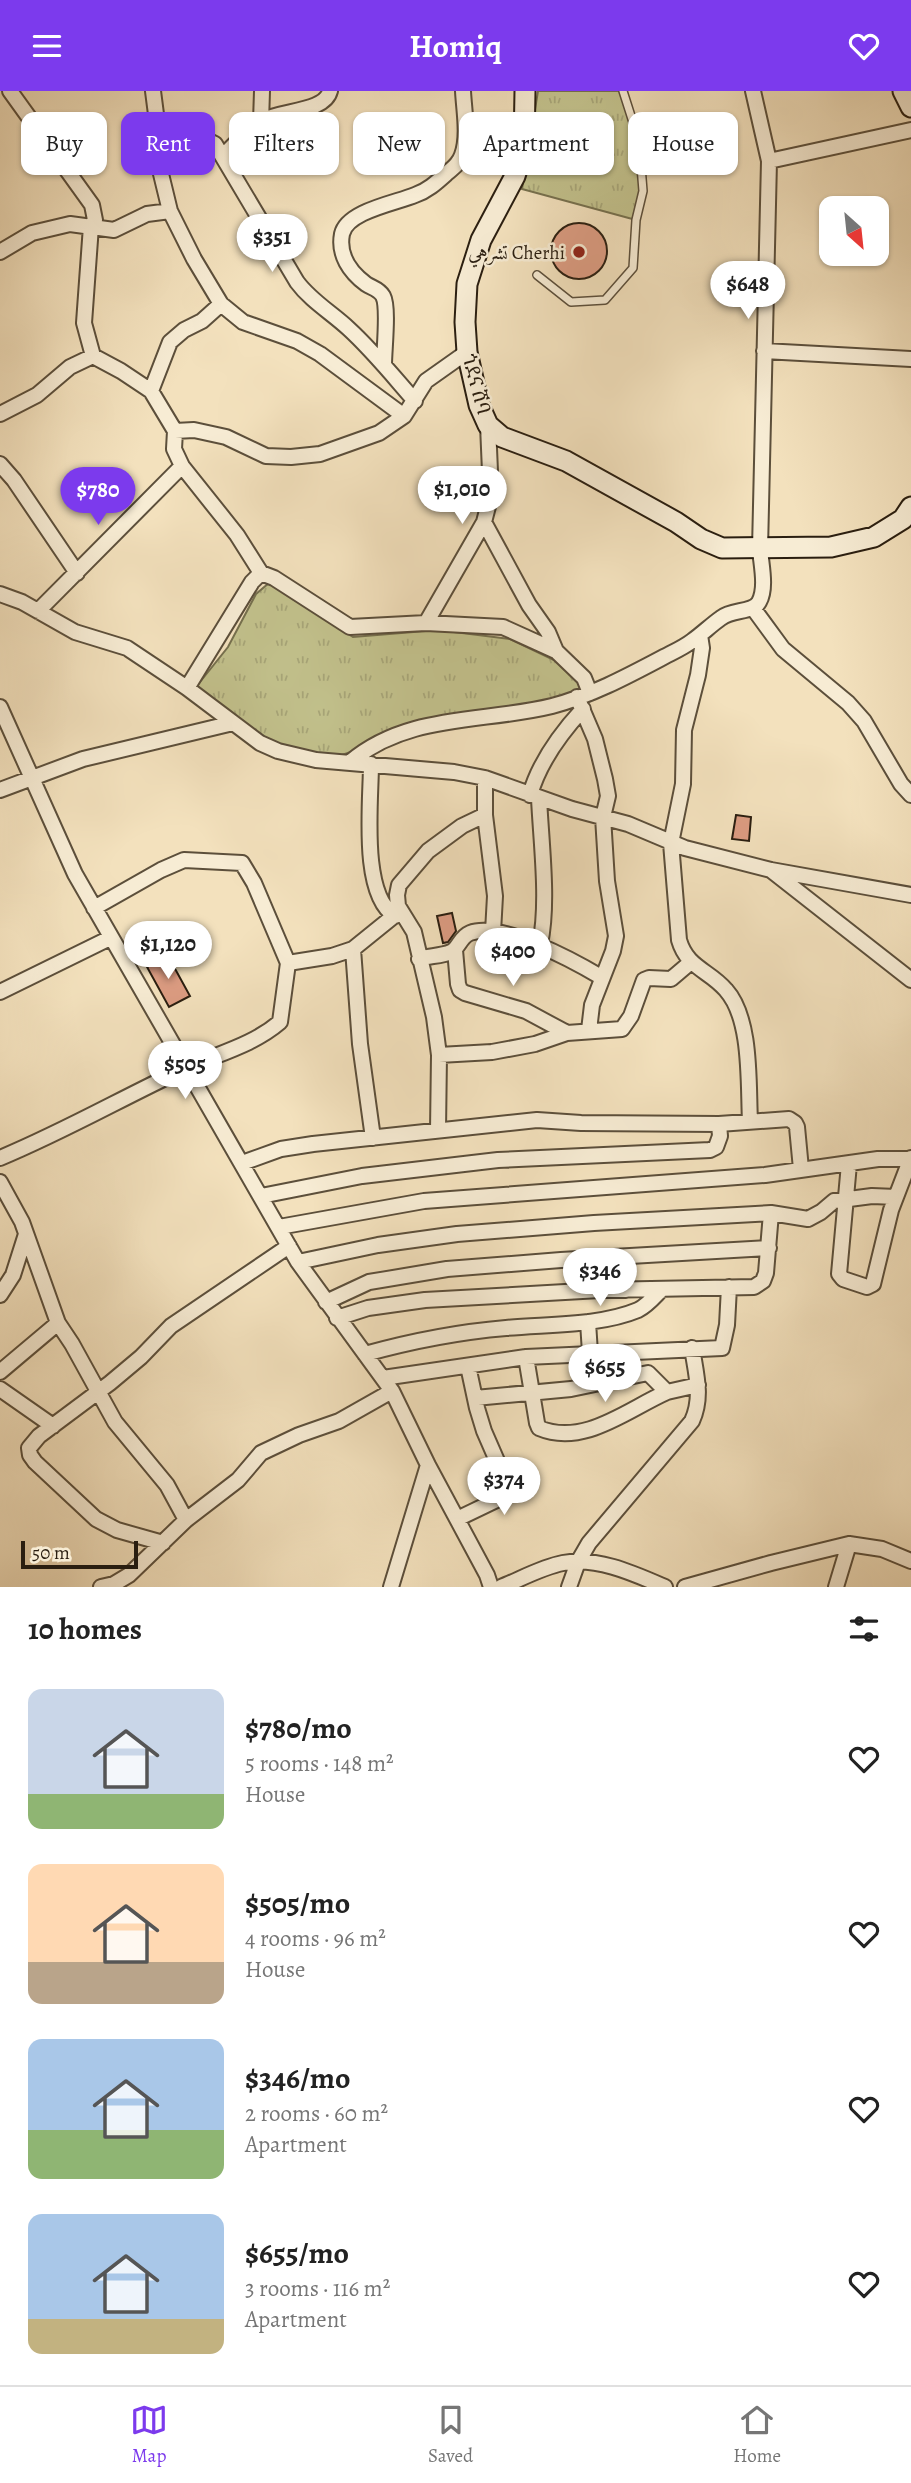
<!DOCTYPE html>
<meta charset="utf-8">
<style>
:root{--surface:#fff;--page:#f6f6f6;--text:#222;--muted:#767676;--line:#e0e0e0;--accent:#7c3aed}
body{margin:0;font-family:Alegreya,Amiri,"Noto Serif Ethiopic",serif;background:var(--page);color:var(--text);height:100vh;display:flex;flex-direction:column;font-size:26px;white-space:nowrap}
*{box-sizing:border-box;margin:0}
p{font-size:23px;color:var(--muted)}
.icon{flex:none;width:38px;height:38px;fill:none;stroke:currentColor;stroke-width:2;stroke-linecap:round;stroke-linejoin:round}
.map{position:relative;height:1496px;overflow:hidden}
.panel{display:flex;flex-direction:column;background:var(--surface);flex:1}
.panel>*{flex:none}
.hud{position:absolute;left:21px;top:21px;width:870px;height:63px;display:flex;gap:14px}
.needle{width:46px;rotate:153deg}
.buttons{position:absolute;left:819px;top:105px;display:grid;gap:14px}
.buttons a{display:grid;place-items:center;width:70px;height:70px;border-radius:14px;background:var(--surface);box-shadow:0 2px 5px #0004;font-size:35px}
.scale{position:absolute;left:21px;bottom:18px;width:117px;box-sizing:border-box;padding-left:7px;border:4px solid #2a1e10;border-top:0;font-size:19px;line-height:24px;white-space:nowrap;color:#2a1e10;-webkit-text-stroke:5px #f7ecd4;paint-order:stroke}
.price{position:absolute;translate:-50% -60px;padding:0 16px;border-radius:24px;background:#fff;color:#222;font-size:23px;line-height:46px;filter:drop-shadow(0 2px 4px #0008)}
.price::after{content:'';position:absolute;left:50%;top:42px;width:21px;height:16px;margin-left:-10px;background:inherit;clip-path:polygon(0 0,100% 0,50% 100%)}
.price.active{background:var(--accent);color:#fff}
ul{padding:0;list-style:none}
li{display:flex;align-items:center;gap:21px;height:175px;padding:0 28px}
li span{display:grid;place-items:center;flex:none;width:196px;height:140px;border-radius:14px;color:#555}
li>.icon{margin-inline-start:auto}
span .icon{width:84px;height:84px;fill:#fffc;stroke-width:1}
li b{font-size:30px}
h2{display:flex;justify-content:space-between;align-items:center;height:84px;padding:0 28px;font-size:30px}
.chip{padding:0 24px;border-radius:14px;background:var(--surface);box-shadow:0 2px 5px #0004;font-size:24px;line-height:63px}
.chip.active{background:var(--accent);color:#fff}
header{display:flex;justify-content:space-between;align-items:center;height:91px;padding:0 28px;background:var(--accent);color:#fff;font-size:32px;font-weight:700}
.tabs{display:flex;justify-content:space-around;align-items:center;height:98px;border-top:2px solid var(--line);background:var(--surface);font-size:19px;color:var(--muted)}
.tabs a{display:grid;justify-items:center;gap:4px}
.tabs .active{color:var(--accent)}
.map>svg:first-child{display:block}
.grass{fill:url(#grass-tufts);stroke:#76704e;stroke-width:2}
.building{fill:#dc9c82;stroke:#2a1e10;stroke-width:2}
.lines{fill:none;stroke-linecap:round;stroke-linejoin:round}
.lane-casing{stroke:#5c4f3b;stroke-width:10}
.street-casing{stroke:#5c4f3b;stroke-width:18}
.secondary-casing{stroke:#2a1e10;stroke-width:23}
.lane{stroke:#f7ecd4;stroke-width:7}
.street{stroke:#f7ecd4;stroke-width:14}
.secondary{stroke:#f7ecd4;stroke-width:19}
.poi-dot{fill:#8f2418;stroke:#f7ecd4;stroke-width:2.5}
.labels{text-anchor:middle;stroke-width:5;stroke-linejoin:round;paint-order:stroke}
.poi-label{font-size:19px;fill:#2a1e10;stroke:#f7ecd4;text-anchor:end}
.street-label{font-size:19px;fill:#2a1e10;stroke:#f7ecd4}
</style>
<header><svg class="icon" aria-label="menu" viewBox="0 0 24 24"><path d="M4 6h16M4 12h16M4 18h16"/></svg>Homiq<svg class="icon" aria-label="heart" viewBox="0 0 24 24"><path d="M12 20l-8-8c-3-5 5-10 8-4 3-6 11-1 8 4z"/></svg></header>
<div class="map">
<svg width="911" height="1496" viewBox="0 0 911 1496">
<defs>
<pattern id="grass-tufts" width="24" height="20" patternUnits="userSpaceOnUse" patternTransform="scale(1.75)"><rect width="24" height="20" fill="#c2c18c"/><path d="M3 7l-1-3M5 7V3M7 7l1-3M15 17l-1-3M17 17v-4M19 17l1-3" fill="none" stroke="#a7a578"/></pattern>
</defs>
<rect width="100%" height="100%" fill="#f3e1bd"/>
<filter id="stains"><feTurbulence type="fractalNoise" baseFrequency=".00286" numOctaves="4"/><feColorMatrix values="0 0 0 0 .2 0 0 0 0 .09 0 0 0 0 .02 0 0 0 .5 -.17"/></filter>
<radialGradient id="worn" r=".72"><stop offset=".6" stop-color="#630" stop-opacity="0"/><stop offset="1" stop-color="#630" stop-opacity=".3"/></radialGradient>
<path class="grass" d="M538,0H623L639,50L643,100L636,129L522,98Z
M269,492L353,546L438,539L510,548L554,569L574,584L582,595L583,604L431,634L327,669L270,656L196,596L228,556L256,503Z"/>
<path class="building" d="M551 160a28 28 0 1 1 56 0a28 28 0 1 1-56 0Z
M736,724L751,726L749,750L732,748Z
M452,822L456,840L448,851L443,852L437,825Z
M168,865L190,905L169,916L147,876Z"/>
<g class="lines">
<g class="lane-casing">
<path id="lane" d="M537,184L571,211L605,209L633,177L636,129L643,100L639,50L623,0"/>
</g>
<g class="street-casing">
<path id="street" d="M10,0L92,114L95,129L91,135L84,232L93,265L121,280L151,300L175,340L174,358L182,375L237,444L261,482
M153,0L157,31L153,50L170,120L194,168L221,213L243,231L297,250L320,263L404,325
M157,31L203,47L215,53L297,191C311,210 332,222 349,238C373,260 393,285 415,310
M261,31L262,0
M223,65C236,52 248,38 264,29C282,19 325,21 330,0
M769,70L911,39
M0,161L32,142L70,133L114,139L147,123L170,120
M764,260L911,268
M384,274C384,259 389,216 383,205C379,198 372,197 366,193C350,181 338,164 342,143C347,120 396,112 415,104C427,100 436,92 446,83C453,77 459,73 462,64C469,45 464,20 463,0
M151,300L170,251L184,239L202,230L221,213
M0,323L37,304L70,276L93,265
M175,340L194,339L226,346L266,365L291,366L320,363L379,342L404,325L426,290L467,261
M0,373L14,389L77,482
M484,431L529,514L548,541L556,560
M0,503L22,511L75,541L127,557L187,597L260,652L278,660L316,669L454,681L485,687L572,718L628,733L685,757L771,779L911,804
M753,517L783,558L848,612L864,630L901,693L911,704
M38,520L182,375
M426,532L484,431L491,404L488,334
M700,544L702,557L698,584L684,639L683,693L671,752L679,849C687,877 709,879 726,899C752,928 748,992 750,1030
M187,597L252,491L261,482L274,487L350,536L426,532L503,536L556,560L584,587L590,602
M577,606L595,648L605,688L608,705L603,726L607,790L616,845L613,860L592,914L589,939
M0,616L75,783L298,1171L392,1300L428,1374L487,1484L491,1496
M350,671C408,622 483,632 552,615C590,605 626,586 660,568C671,562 683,557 692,550C702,543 711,534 721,527C732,518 753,522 759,511C767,497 761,473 760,458L769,70L753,0
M371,673C371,710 360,804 395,825
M485,687V724L495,805L493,841
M0,699L83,668L233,632
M530,704C539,672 560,643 583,618
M539,707C541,751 549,812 540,853
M772,780L911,889
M353,858L360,953L373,1047
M455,859L458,893L460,899L465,902L526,920L567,942
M419,868C428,865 442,865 451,861C459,857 460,846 470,842C501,830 574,870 601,886
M288,872L332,865L353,858L400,820
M0,901L110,847
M439,964L492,961L535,953L567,942L622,938L631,925L644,889L649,887L671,888L691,871
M438,1039L439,964L434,926L414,841L398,815L397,804L399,794L428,760L462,735L485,724
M0,1067C63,1041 122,1007 184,978C216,963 252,955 280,931L288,872L254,792L242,772L184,769L161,779L94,817
M242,1072L281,1058L313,1053L537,1029L581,1032L719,1033L789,1028L795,1032L797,1036L801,1078
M849,1073L839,1183L843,1188L867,1196L873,1193L891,1119L896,1106
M0,1091L22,1131L58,1232L72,1253L115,1331L167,1394L186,1429
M261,1105L362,1085L498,1069L710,1059L716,1056L720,1045L719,1033
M279,1136L424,1110L765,1084L878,1068H911
M298,1171L378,1154L457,1143L594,1132L771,1122L808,1128L821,1121L834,1110L872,1105L896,1106L911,1067
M626,1199V1167
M0,1204L13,1184L26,1143
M326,1211L369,1191L447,1178L561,1169L769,1157
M337,1227L368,1217L425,1209L600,1199L754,1196L763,1190L766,1182L771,1122
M588,1231L590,1262
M365,1263C412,1250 458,1241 506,1237C547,1233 600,1235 638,1219C648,1214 655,1205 662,1198
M526,1266L537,1332L539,1337C584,1356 628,1318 667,1301
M0,1281L58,1232
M383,1287L526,1266L722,1257L727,1234L729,1196
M0,1298L53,1335
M475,1307L571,1298L648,1282L667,1301L698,1294
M457,1428L511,1402L484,1340L477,1317L468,1275
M163,1452L117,1439L96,1428L35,1371L30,1364L29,1357L39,1345L110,1292L141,1266L171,1235L289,1155
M101,1496L114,1493L129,1484L186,1429L238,1389L261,1362L299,1344L339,1330L392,1300
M391,1496L428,1374
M501,1496C521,1488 542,1476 563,1472C596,1465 635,1483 665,1496
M569,1496L578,1471L589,1452L692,1330C703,1306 696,1283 692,1257
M685,1496L771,1472L849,1453L882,1458L911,1470
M836,1496L849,1453"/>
</g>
<g class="secondary-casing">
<path id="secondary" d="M525,0L524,56L515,85L481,149L467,193L465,231L467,261L479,314L488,334L502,346L566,370L676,431L701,448L722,457L831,456L874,446L903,428L911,416
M903,0L911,16"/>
</g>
<use href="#lane" class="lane"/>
<use href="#street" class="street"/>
<use href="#secondary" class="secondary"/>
</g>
<circle class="poi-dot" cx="579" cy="161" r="7"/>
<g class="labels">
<g class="poi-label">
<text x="565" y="168">تشرهي Cherhi</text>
</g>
<g class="street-label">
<text transform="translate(477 293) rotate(75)" y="7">ጎደና ሸባ</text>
</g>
</g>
<rect width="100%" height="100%" filter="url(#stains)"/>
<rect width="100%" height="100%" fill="url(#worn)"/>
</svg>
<div class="buttons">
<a><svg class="needle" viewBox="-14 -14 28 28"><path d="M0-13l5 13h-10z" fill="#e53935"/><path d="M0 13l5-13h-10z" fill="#767676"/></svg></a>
</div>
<div class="scale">50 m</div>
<b class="price" style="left:272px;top:183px">$351</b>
<b class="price" style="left:748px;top:230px">$648</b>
<b class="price" style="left:462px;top:435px">$1,010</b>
<b class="price active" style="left:98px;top:436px">$780</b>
<b class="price" style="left:168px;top:890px">$1,120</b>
<b class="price" style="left:513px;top:897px">$400</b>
<b class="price" style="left:185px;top:1010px">$505</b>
<b class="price" style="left:600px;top:1217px">$346</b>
<b class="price" style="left:605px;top:1313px">$655</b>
<b class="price" style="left:504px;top:1426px">$374</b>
<div class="hud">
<a class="chip">Buy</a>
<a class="chip active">Rent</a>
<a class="chip">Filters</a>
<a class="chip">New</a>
<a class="chip">Apartment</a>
<a class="chip">House</a>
</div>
</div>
<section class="panel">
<h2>10 homes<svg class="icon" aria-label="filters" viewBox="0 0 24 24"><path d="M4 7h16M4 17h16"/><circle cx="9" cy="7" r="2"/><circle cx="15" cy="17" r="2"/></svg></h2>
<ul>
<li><span style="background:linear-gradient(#c9d6e8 75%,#8fb573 0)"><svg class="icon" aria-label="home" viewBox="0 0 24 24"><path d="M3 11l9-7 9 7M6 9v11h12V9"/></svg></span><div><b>$780/mo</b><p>5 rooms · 148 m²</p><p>House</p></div><svg class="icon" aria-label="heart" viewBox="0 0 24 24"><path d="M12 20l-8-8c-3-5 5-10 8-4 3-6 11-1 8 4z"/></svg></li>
<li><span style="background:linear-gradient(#ffd9b3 70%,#b9a48a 0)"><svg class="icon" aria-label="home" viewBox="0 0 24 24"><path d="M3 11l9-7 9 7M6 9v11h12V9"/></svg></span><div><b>$505/mo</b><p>4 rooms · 96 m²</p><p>House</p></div><svg class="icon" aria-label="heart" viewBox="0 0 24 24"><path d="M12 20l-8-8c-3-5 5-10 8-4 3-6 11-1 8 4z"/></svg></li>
<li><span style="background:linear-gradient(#a9c7e8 65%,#8fb573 0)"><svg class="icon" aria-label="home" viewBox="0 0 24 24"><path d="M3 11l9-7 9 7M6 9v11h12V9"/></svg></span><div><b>$346/mo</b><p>2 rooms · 60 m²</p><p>Apartment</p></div><svg class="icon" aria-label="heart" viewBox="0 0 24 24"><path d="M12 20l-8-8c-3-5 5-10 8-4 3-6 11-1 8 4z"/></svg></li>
<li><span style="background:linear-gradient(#a9c7e8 75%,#c2b280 0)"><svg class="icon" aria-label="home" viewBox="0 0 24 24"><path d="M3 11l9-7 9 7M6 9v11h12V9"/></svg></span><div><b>$655/mo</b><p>3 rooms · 116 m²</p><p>Apartment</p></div><svg class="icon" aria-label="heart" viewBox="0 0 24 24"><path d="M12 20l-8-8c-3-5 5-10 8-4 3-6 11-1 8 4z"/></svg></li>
</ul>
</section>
<nav class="tabs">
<a class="active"><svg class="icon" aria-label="map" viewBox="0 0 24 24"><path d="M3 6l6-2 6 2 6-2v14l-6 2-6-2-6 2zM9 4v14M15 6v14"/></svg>Map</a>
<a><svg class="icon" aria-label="saved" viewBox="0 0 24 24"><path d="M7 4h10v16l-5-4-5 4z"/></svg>Saved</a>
<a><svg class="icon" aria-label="home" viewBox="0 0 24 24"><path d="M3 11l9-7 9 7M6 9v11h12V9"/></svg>Home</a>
</nav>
